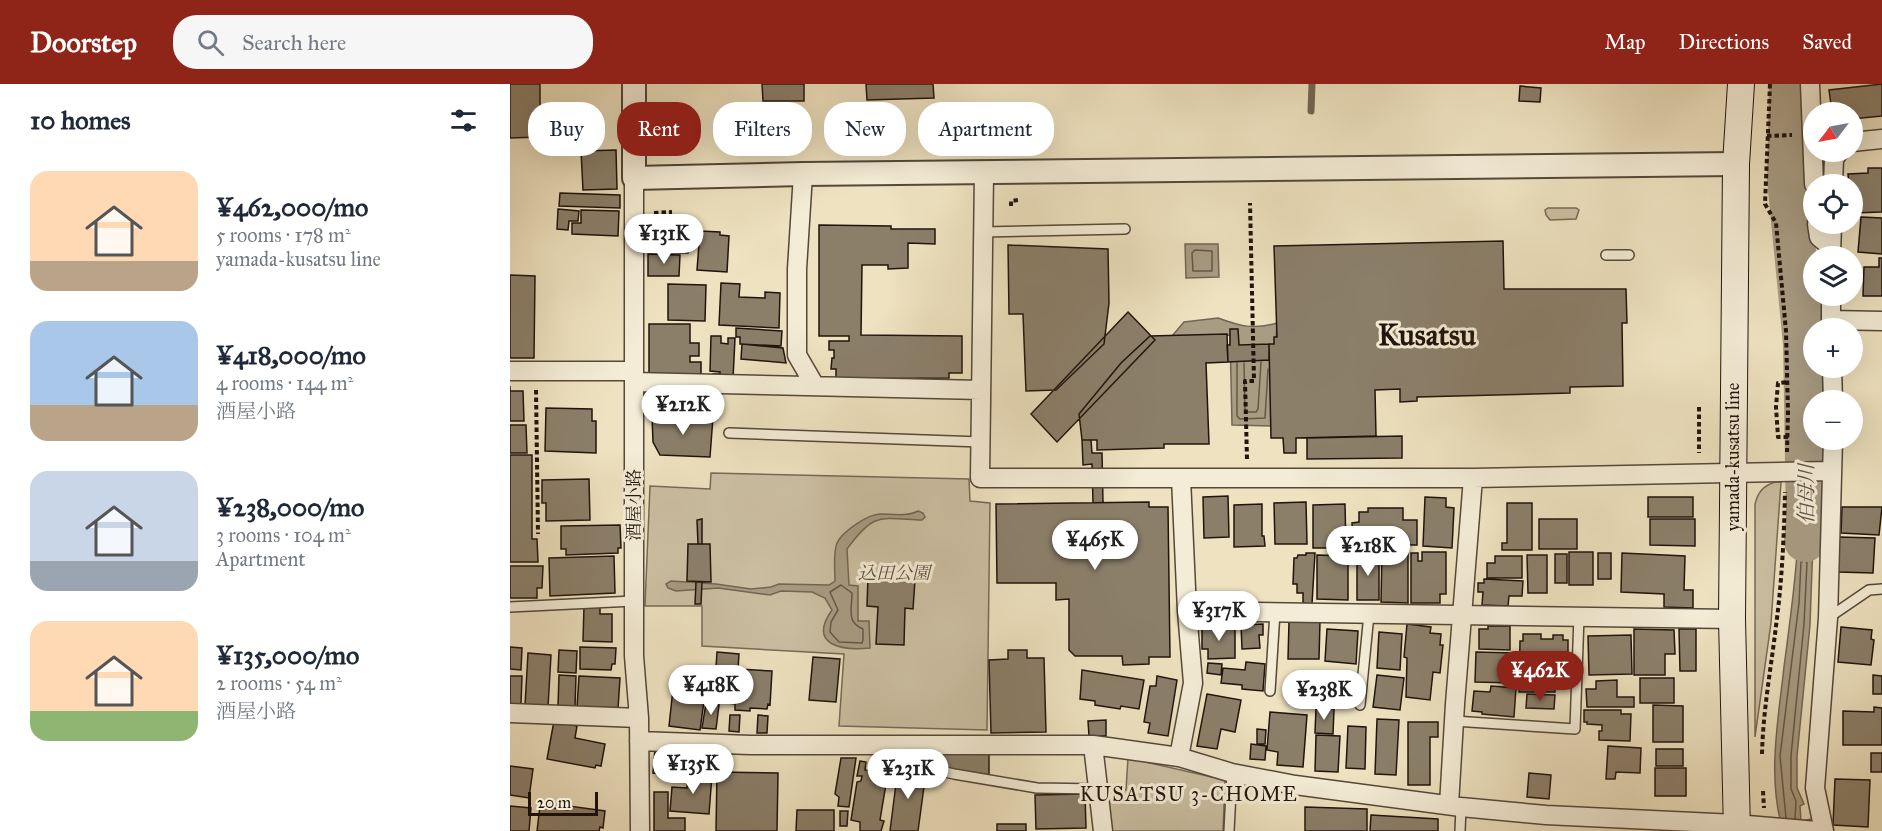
<!DOCTYPE html>
<meta charset="utf-8">
<style>
:root{--surface:#fff;--page:#f6f6f7;--text:#1f2937;--muted:#747a83;--accent:#8f2418}
body{margin:0;font-family:"IM FELL Great Primer","Noto Serif JP",serif;background:var(--page);color:var(--text);height:100vh;display:flex;flex-direction:column;font-size:22px;white-space:nowrap}
*{box-sizing:border-box;margin:0}
p{font-size:20px;color:var(--muted)}
.icon{flex:none;width:33px;height:33px;fill:none;stroke:currentColor;stroke-width:2;stroke-linecap:round;stroke-linejoin:round}
.map{position:relative;flex:1;overflow:hidden}
.side{display:flex;flex-direction:column;background:var(--surface);width:510px}
.side>*{flex:none}
.top-card{position:absolute;left:18px;top:18px;width:570px;height:54px;display:flex;gap:12px}
.needle{width:39px;rotate:238deg}
.controls{position:absolute;left:1293px;top:18px;display:grid;gap:12px}
.controls a{display:grid;place-items:center;width:60px;height:60px;border-radius:50%;background:var(--surface);box-shadow:0 6px 24px #0002;font-size:30px}
.scale{position:absolute;left:18px;bottom:15px;width:70px;box-sizing:border-box;padding-left:6px;border:3px solid #20140d;border-top:0;font-size:16px;line-height:21px;white-space:nowrap;color:#20140d;-webkit-text-stroke:4px #f4ecd6;paint-order:stroke}
.price{position:absolute;translate:-50% -51px;padding:0 14px;border-radius:21px;background:#fff;color:#222;font-size:20px;line-height:39px;filter:drop-shadow(0 2px 3px #0008)}
.price::after{content:'';position:absolute;left:50%;top:36px;width:18px;height:14px;margin-left:-9px;background:inherit;clip-path:polygon(0 0,100% 0,50% 100%)}
.price.on{background:var(--accent);color:#fff}
ul{padding:0;list-style:none}
li{display:flex;align-items:center;gap:18px;height:150px;padding:0 30px}
li span{display:grid;place-items:center;flex:none;width:168px;height:120px;border-radius:18px;color:#555}
li>.icon{margin-inline-start:auto}
span .icon{width:72px;height:72px;fill:#fffc;stroke-width:1}
li b{font-size:26px}
h2{display:flex;justify-content:space-between;align-items:center;height:72px;padding:0 30px;font-size:26px}
.pill{padding:0 21px;border-radius:24px;background:var(--surface);box-shadow:0 6px 24px #0002;font-size:21px;line-height:54px}
.pill.on{background:var(--accent);color:#fff}
header{display:flex;align-items:center;gap:36px;box-sizing:border-box;height:84px;padding:0 30px;background:var(--accent);color:#fff}
header strong{font-size:28px}
nav{display:flex;gap:33px;margin-inline-start:auto;font-size:21px}
.search{width:420px;height:54px;background:var(--page);display:flex;align-items:center;gap:15px;box-sizing:border-box;padding:0 21px;border-radius:24px;color:var(--muted);font-size:22px}
main{display:flex;flex:1;min-height:0}
.map>svg:first-child{display:block}
.green{fill:#cbbfa2;stroke:#766a58;stroke-width:1.5}
.water{fill:#a89c83;stroke:#726654;stroke-width:1.5}
.lines{fill:none;stroke-linecap:round;stroke-linejoin:round}
.shore{stroke:#645848;stroke-width:1.5}
.stream{stroke:#726654;stroke-width:7}
.river{stroke:#a89c83;stroke-width:42}
.building{fill:#8b7f6a;stroke:#20140d;stroke-width:1.5}
.service-casing{stroke:#54483a;stroke-width:12}
.minor-casing{stroke:#54483a;stroke-width:21}
.tertiary-casing{stroke:#54483a;stroke-width:26}
.secondary-casing{stroke:#20140d;stroke-width:28}
.path{stroke:#20140d;stroke-width:4;stroke-dasharray:4.5 3;stroke-linecap:butt}
.service{stroke:#f4ecd6;stroke-width:9}
.minor{stroke:#f4ecd6;stroke-width:18}
.tertiary{stroke:#f4ecd6;stroke-width:22}
.secondary{stroke:#f4ecd6;stroke-width:26}
.labels{text-anchor:middle;stroke-width:6;stroke-linejoin:round;paint-order:stroke}
.street-label{font-size:18px;fill:#20140d;stroke:#f4ecd6}
.park-label{font-size:18px;font-style:italic;fill:#5c5041;stroke:#f4ecd6}
.water-label{font-size:20px;font-style:italic;fill:#5d5142;stroke:#f4ecd6}
.neighbourhood-label{font-size:20px;letter-spacing:1.5px;fill:#20140d;stroke:#f4ecd6}
.town-label{font-size:30px;font-weight:bold;fill:#20140d;stroke:#f4ecd6}
</style>
<header>
<strong>Doorstep</strong>
<div class="search"><svg class="icon" aria-label="search" viewBox="0 0 24 24"><circle cx="10" cy="10" r="6"/><path d="M15 15l6 6"/></svg>Search here</div>
<nav><a>Map</a><a>Directions</a><a>Saved</a></nav>
</header>
<main>
<section class="side">
<h2>10 homes<svg class="icon" aria-label="filters" viewBox="0 0 24 24"><path d="M4 7h16M4 17h16"/><circle cx="9" cy="7" r="2"/><circle cx="15" cy="17" r="2"/></svg></h2>
<ul>
<li><span style="background:linear-gradient(#ffd9b3 75%,#b9a48a 0)"><svg class="icon" aria-label="home" viewBox="0 0 24 24"><path d="M3 11l9-7 9 7M6 9v11h12V9"/></svg></span><div><b>¥462,000/mo</b><p>5 rooms · 178 m²</p><p>yamada-kusatsu line</p></div></li>
<li><span style="background:linear-gradient(#a9c7e8 70%,#b9a48a 0)"><svg class="icon" aria-label="home" viewBox="0 0 24 24"><path d="M3 11l9-7 9 7M6 9v11h12V9"/></svg></span><div><b>¥418,000/mo</b><p>4 rooms · 144 m²</p><p>酒屋小路</p></div></li>
<li><span style="background:linear-gradient(#c9d6e8 75%,#9aa5b1 0)"><svg class="icon" aria-label="home" viewBox="0 0 24 24"><path d="M3 11l9-7 9 7M6 9v11h12V9"/></svg></span><div><b>¥238,000/mo</b><p>3 rooms · 104 m²</p><p>Apartment</p></div></li>
<li><span style="background:linear-gradient(#ffd9b3 75%,#8fb573 0)"><svg class="icon" aria-label="home" viewBox="0 0 24 24"><path d="M3 11l9-7 9 7M6 9v11h12V9"/></svg></span><div><b>¥135,000/mo</b><p>2 rooms · 54 m²</p><p>酒屋小路</p></div></li>
</ul>
</section>
<div class="map">
<svg width="1372" height="747" viewBox="0 0 1372 747">
<rect width="100%" height="100%" fill="#eee2c0"/>
<filter id="stains"><feTurbulence type="fractalNoise" baseFrequency=".00333" numOctaves="4"/><feColorMatrix values="0 0 0 0 .2 0 0 0 0 .09 0 0 0 0 .02 0 0 0 .5 -.17"/></filter>
<radialGradient id="worn" r=".72"><stop offset=".6" stop-color="#630" stop-opacity="0"/><stop offset="1" stop-color="#630" stop-opacity=".3"/></radialGradient>
<path class="green" d="M1038,124H1066L1069,126L1066,135L1040,136L1036,131L1035,126Z
M201,389L459,395L460,417L480,419L477,646L329,642L334,570L192,562V522H135L140,402L200,405Z
M1265,398H1271L1261,539L1245,653V420C1248,408 1253,402 1265,398Z
M618,674L715,696L713,747H602L598,744L594,706H616Z"/>
<path class="water" d="M675,160H708L709,193L676,194Z
M708,234C730,242 743,246 767,239L761,342L722,341L720,251L662,252L674,238Z
M1290,401H1305L1300,541L1287,672V704L1294,720L1290,722L1291,737L1301,735L1293,747H1273C1257,693 1268,638 1274,583C1282,523 1290,462 1290,401Z
M408,427L413,429L415,433L412,436C369,434 364,428 337,465L339,501L348,502V537H359L360,564C332,567 297,561 322,526L315,514L302,508L271,507L260,511L208,504L166,507L158,504L156,500L161,497L206,500L241,505L261,503L269,500L319,501L325,497C325,486 323,469 327,459C332,448 358,430 370,430C382,430 397,433 408,427Z"/>
<g class="lines">
<path class="shore" d="M685,166L702,167V187H683L682,169Z
M727,279V332L730,335L755,334L758,285
M734,279L735,325L737,328H746L748,325L751,278
M331,501L342,509C342,526 336,538 353,545V556L352,559L329,558L320,548L321,538L328,526L320,508Z
M1276,734L1270,672L1289,519L1291,478L1295,476L1297,479L1294,540L1281,672V705L1286,717L1285,735"/>
<path class="stream" d="M801,27L802,0"/>
<path class="river" d="M1280,0L1278,95L1294,260L1297,435L1295,457"/>
</g>
<path class="building" d="M0,0H30V26H36V47H28L29,53L0,54Z
M252,0H294V17H253Z
M356,0H423L424,14L357,16Z
M1372,0V32L1342,35V28H1322L1319,6Z
M1010,2L1031,4L1030,18L1009,17Z
M106,66L107,105L73,106L71,67Z
M1358,84H1372V128L1342,129V100H1339L1338,90L1358,89Z
M50,109L110,111V124L49,122Z
M48,125L69,127L68,137H59L58,146L47,145Z
M71,126L109,127L108,152L62,150V139H71Z
M1351,133L1372,134V170L1348,168Z
M309,141L381,142V145H425V160L398,159V184L378,185V181H352L351,251L452,252V289H439V294L326,295V285H321L322,274H324V266H319V257H339V252H309Z
M139,145L187,147V160L179,159L178,169L138,168Z
M190,147L210,148V151L219,152L217,188L187,186Z
M993,157L994,205H1116L1117,239H1112L1113,302L1060,303V309L907,313V317L890,318V305L865,306L866,352L786,354V369H774L773,354H761L759,260H764V253H767L764,162Z
M498,161L598,165L599,219L594,260L546,306L516,307L513,230H499Z
M138,170L170,171L169,192H138Z
M1369,174H1372V212H1353L1354,183H1369Z
M0,191L25,192L24,274H0Z
M211,199L230,200L229,213L255,214V208L270,209L269,244L209,241Z
M158,200L196,201L195,237L158,236Z
M618,228L645,256L547,358L521,330Z
M139,240H180V259H189V272H180V278H191V293H139Z
M226,244L272,247L271,262L230,260V253H226Z
M720,245H728L729,261L759,260V276L718,278L717,261H720Z
M717,250L718,278L696,279L699,360H654V364L587,366V356H572L569,330L611,279L640,252Z
M201,252H211V259L218,260V254H225L223,295H203V290H210V288L200,287Z
M232,260L273,264L276,279L231,275Z
M0,302V307H13L14,337H0Z
M134,309H204V324L134,325Z
M36,324L82,325V337H86V369L35,367Z
M142,332L203,333L200,373L150,371L143,358Z
M0,341H16L17,369H0Z
M892,352V374L797,375V354Z
M572,356H581L582,369H592L593,419H583L582,380L573,381Z
M0,371H22V455H27L28,478H0Z
M79,395L80,436L36,437V419H32V396Z
M718,412L719,453L694,454L693,413Z
M915,413L936,414V423L944,424L942,464L913,462Z
M1138,413H1183V433H1138Z
M639,418V423H658L660,573H639V580L613,581L612,572H565L559,566V515L546,516V499H487L486,420Z
M796,418L797,460H765L764,419Z
M997,419H1022V466H992V459H997Z
M752,420V452H754L755,462L724,463V421Z
M835,420L836,464H803V421Z
M1332,423H1372L1369,451L1331,449Z
M858,424H893V436H907V461H882V464L871,465V462H866V467H843L842,439L849,438V428H858Z
M192,435V460H188L187,436Z
M1029,435H1067V465H1029Z
M1140,435H1185V462L1140,461Z
M110,441L111,464H108V469L56,471V465H51V442Z
M1329,453L1365,454L1363,489L1328,488Z
M178,460H200L201,498L177,497Z
M872,467H898V519L871,518Z
M912,468H936V510H930V519H901V469H908V477H912Z
M1059,468H1083V501H1059Z
M796,469H805L802,520L793,519V509H787V500H783L784,474H787L788,471H796Z
M847,469H869V516H847Z
M1088,469H1101V495H1088Z
M1112,469L1175,472L1174,506H1183V524L1154,523V510L1111,508Z
M1045,470H1057V499H1045Z
M807,471L838,472V516L807,515Z
M1017,471H1037V509H1018Z
M104,472L105,509L40,512L39,474Z
M985,472H1012V494H977V479H985Z
M0,482H33L32,504H27V514H0Z
M358,493L405,496L403,525L395,524L394,561L366,560L368,523L357,522Z
M974,495L1013,497L1012,512H999L998,522L972,521L973,508H968V499H974Z
M186,498H192L191,520H185Z
M74,522L90,523V530H102V558L73,557Z
M779,537H810L809,575H778Z
M753,540V551H749L750,564L732,565L731,541Z
M897,540L921,543L920,549L931,550L930,561H933L930,589L923,588L920,616L896,613L897,574L894,573Z
M692,542H725V574L698,575V565H692Z
M978,542H1000V566L969,565V545H978Z
M1331,543L1362,546L1361,555L1364,556L1361,581L1328,578Z
M817,545L848,547L846,580L815,577Z
M1124,545L1164,546L1165,570H1155V591H1124Z
M1169,545H1186V587H1170Z
M869,548L892,550L890,586L867,584Z
M1013,550H1031V555H1043V551H1053V556H1058V572H1053L1052,583H1045V608H1009L1010,557H1013Z
M1121,551L1122,590L1079,591L1078,552Z
M0,563L12,564L11,586L0,585Z
M70,563L106,564L105,580H102L101,586L70,585Z
M49,566L67,567L66,589L48,588Z
M498,566H517V574H534L536,648L481,649L479,576L498,575Z
M207,568L229,570L228,585L262,587L260,621L258,620L257,625L240,624V627L225,626V620L218,619L219,600L205,599Z
M966,568L1004,569L1003,599L965,598Z
M18,569L41,571L38,623L15,622Z
M303,573L330,575L326,618L299,616Z
M736,578L755,580L753,607L732,605V601L711,599L713,584L735,586Z
M698,579L712,580L711,591L697,589Z
M572,586L634,596L629,625L611,622L610,625L585,621V617L570,615Z
M49,591L66,592L65,623L48,622Z
M867,591L894,594L890,626L863,623Z
M1363,591L1372,592V610H1363Z
M0,592H12L11,620H0Z
M69,592L110,594L108,625L67,623Z
M647,592L667,596L658,652L638,649L640,639L634,638L640,602H646Z
M1130,594H1164V619H1130Z
M1107,596V613H1124V623H1077L1076,605H1086V597Z
M176,602L201,605L199,618L194,617L190,646L159,642L163,605L176,607Z
M981,602L1006,604L1004,633L972,630V628L962,627L964,607L980,608Z
M697,610L731,616L725,648L711,645L707,665L687,662Z
M1017,610L1045,611L1044,625L1016,624Z
M196,619L209,621L206,645L192,644Z
M1143,621L1173,622V658H1143Z
M1364,623L1372,624V661H1333V627L1364,628Z
M806,624L824,625L823,650L805,649Z
M1074,626H1111V630H1121L1120,657L1089,656V647H1092V641L1077,640V638H1074Z
M760,628L797,631L793,683L767,681L768,668L757,666Z
M220,631H230L229,648L219,647Z
M248,631L258,632L257,649H247Z
M867,635L889,636L886,691L865,690Z
M596,636V652H579L578,637Z
M44,637L67,642L65,654L95,660L91,682L86,681L85,684L37,675Z
M898,638H928V653H920V701H898Z
M838,642L856,643L855,685L836,684Z
M747,645L756,646L755,660H747Z
M806,651L830,652L828,688L805,687Z
M741,660L756,662L755,676L740,675Z
M1098,662L1131,664L1130,689L1106,688L1105,695H1096Z
M1146,665H1173V682H1146Z
M145,666L179,670L176,693L143,689Z
M1361,669H1372V688H1361Z
M426,670H479V691L425,682Z
M331,674H346L339,723L328,722L329,713L325,710Z
M350,677L356,678L355,686L365,688V696L371,698V700H376L370,736L374,737L371,747H350V738L341,736L347,698L351,697L352,692H347Z
M0,682L23,685L19,714L0,711Z
M388,684L416,688L408,747H380Z
M1145,684H1176V712H1145Z
M207,688L268,689L267,747H206Z
M178,689L202,691L199,730L160,727L162,703L177,704Z
M1019,689L1041,691L1039,715L1017,713Z
M1325,695L1360,696L1358,743L1323,741Z
M144,708H158V734H175V747H144Z
M575,710L576,744L526,745L525,711Z
M0,722L21,724L19,747H0Z
M30,722L58,726L59,722L95,727L93,744L90,743L89,747H27Z
M795,723L857,725V747H795Z
M287,726H324V747H286Z
M330,727H338L337,742H330Z
M861,731L928,735V747H860Z
M487,740H516V747H487Z"/>
<g class="lines">
<g class="service-casing">
<path id="service" d="M473,148L615,145
M1096,171H1119
M219,349L471,358
M0,523L124,517
M1318,534L1359,506L1372,505
M760,607L765,528
M850,621L859,530
M944,637L1065,645L1069,532
M380,665L421,685L444,690L527,704L587,705
M719,747L722,689
M950,747L951,723"/>
</g>
<g class="minor-casing">
<path id="minor" d="M1300,0L1304,100
M1342,58L1372,55
M474,89L470,394H963L1322,387
M293,90L287,185V271L305,302
M124,94V572L129,634L130,747
M1323,100L1324,75L1329,68
M1307,140L1309,153L1321,163
M1321,172L1322,140
M1321,212V244
M1321,236L1372,237
M1322,284L1323,316
M0,287H124
M124,298L471,306
M677,527L1222,535
M0,629L129,634
M129,657L240,661H583L669,673L722,689L785,701L951,723L1036,731L1226,740L1307,747
M583,661L593,747
M669,673L683,599L677,527L671,394
M939,721L945,620L963,394
M1314,747L1305,704L1318,534L1323,356"/>
</g>
<g class="tertiary-casing">
<path id="tertiary" d="M124,0V94L293,90L1226,80"/>
</g>
<g class="secondary-casing">
<path id="secondary" d="M1227,747L1222,535L1226,80L1231,0"/>
</g>
<path class="path" d="M1260,0L1255,120L1266,139L1276,247L1278,329L1277,368
M1257,52L1282,51
M501,122V117L508,116
M144,129L162,128
M26,306L28,450
M1189,323V369
M1278,353H1268L1266,323L1268,299L1278,298
M737,375L735,297H744L740,119
M1252,670C1253,627 1261,584 1266,542C1272,497 1274,453 1275,408
M1253,707L1254,724"/>
<use href="#service" class="service"/>
<use href="#minor" class="minor"/>
<use href="#tertiary" class="tertiary"/>
<use href="#secondary" class="secondary"/>
</g>
<g class="labels">
<g class="street-label">
<text transform="translate(1223 373) rotate(-90)" y="6">yamada-kusatsu line</text>
<text transform="translate(124 421) rotate(-90)" y="6">酒屋小路</text>
</g>
<g class="park-label">
<text x="384" y="495">込田公園</text>
</g>
<g class="water-label">
<text transform="translate(1296 410) rotate(-90)" y="7">伯母川</text>
</g>
<g class="neighbourhood-label">
<text x="679" y="717">KUSATSU 3-CHOME</text>
</g>
<g class="town-label">
<text x="917" y="261">Kusatsu</text>
</g>
</g>
<rect width="100%" height="100%" filter="url(#stains)"/>
<rect width="100%" height="100%" fill="url(#worn)"/>
</svg>
<div class="controls">
<a><svg class="needle" viewBox="-14 -14 28 28"><path d="M0-13l5 13h-10z" fill="#e53935"/><path d="M0 13l5-13h-10z" fill="#747a83"/></svg></a>
<a><svg class="icon" aria-label="locate" viewBox="0 0 24 24"><circle cx="12" cy="12" r="6"/><path d="M12 2v4M12 18v4M2 12h4M18 12h4"/></svg></a>
<a><svg class="icon" aria-label="layers" viewBox="0 0 24 24"><path d="M12 4l9 5-9 5-9-5zM3 14l9 5 9-5"/></svg></a>
<a>+</a>
<a>−</a>
</div>
<div class="scale">20 m</div>
<b class="price" style="left:154px;top:181px">¥131K</b>
<b class="price" style="left:173px;top:352px">¥212K</b>
<b class="price" style="left:585px;top:487px">¥465K</b>
<b class="price" style="left:858px;top:493px">¥218K</b>
<b class="price" style="left:709px;top:558px">¥317K</b>
<b class="price on" style="left:1030px;top:618px">¥462K</b>
<b class="price" style="left:201px;top:632px">¥418K</b>
<b class="price" style="left:814px;top:637px">¥238K</b>
<b class="price" style="left:183px;top:711px">¥135K</b>
<b class="price" style="left:398px;top:716px">¥231K</b>
<div class="top-card">
<a class="pill">Buy</a>
<a class="pill on">Rent</a>
<a class="pill">Filters</a>
<a class="pill">New</a>
<a class="pill">Apartment</a>
</div>
</div>
</main>
